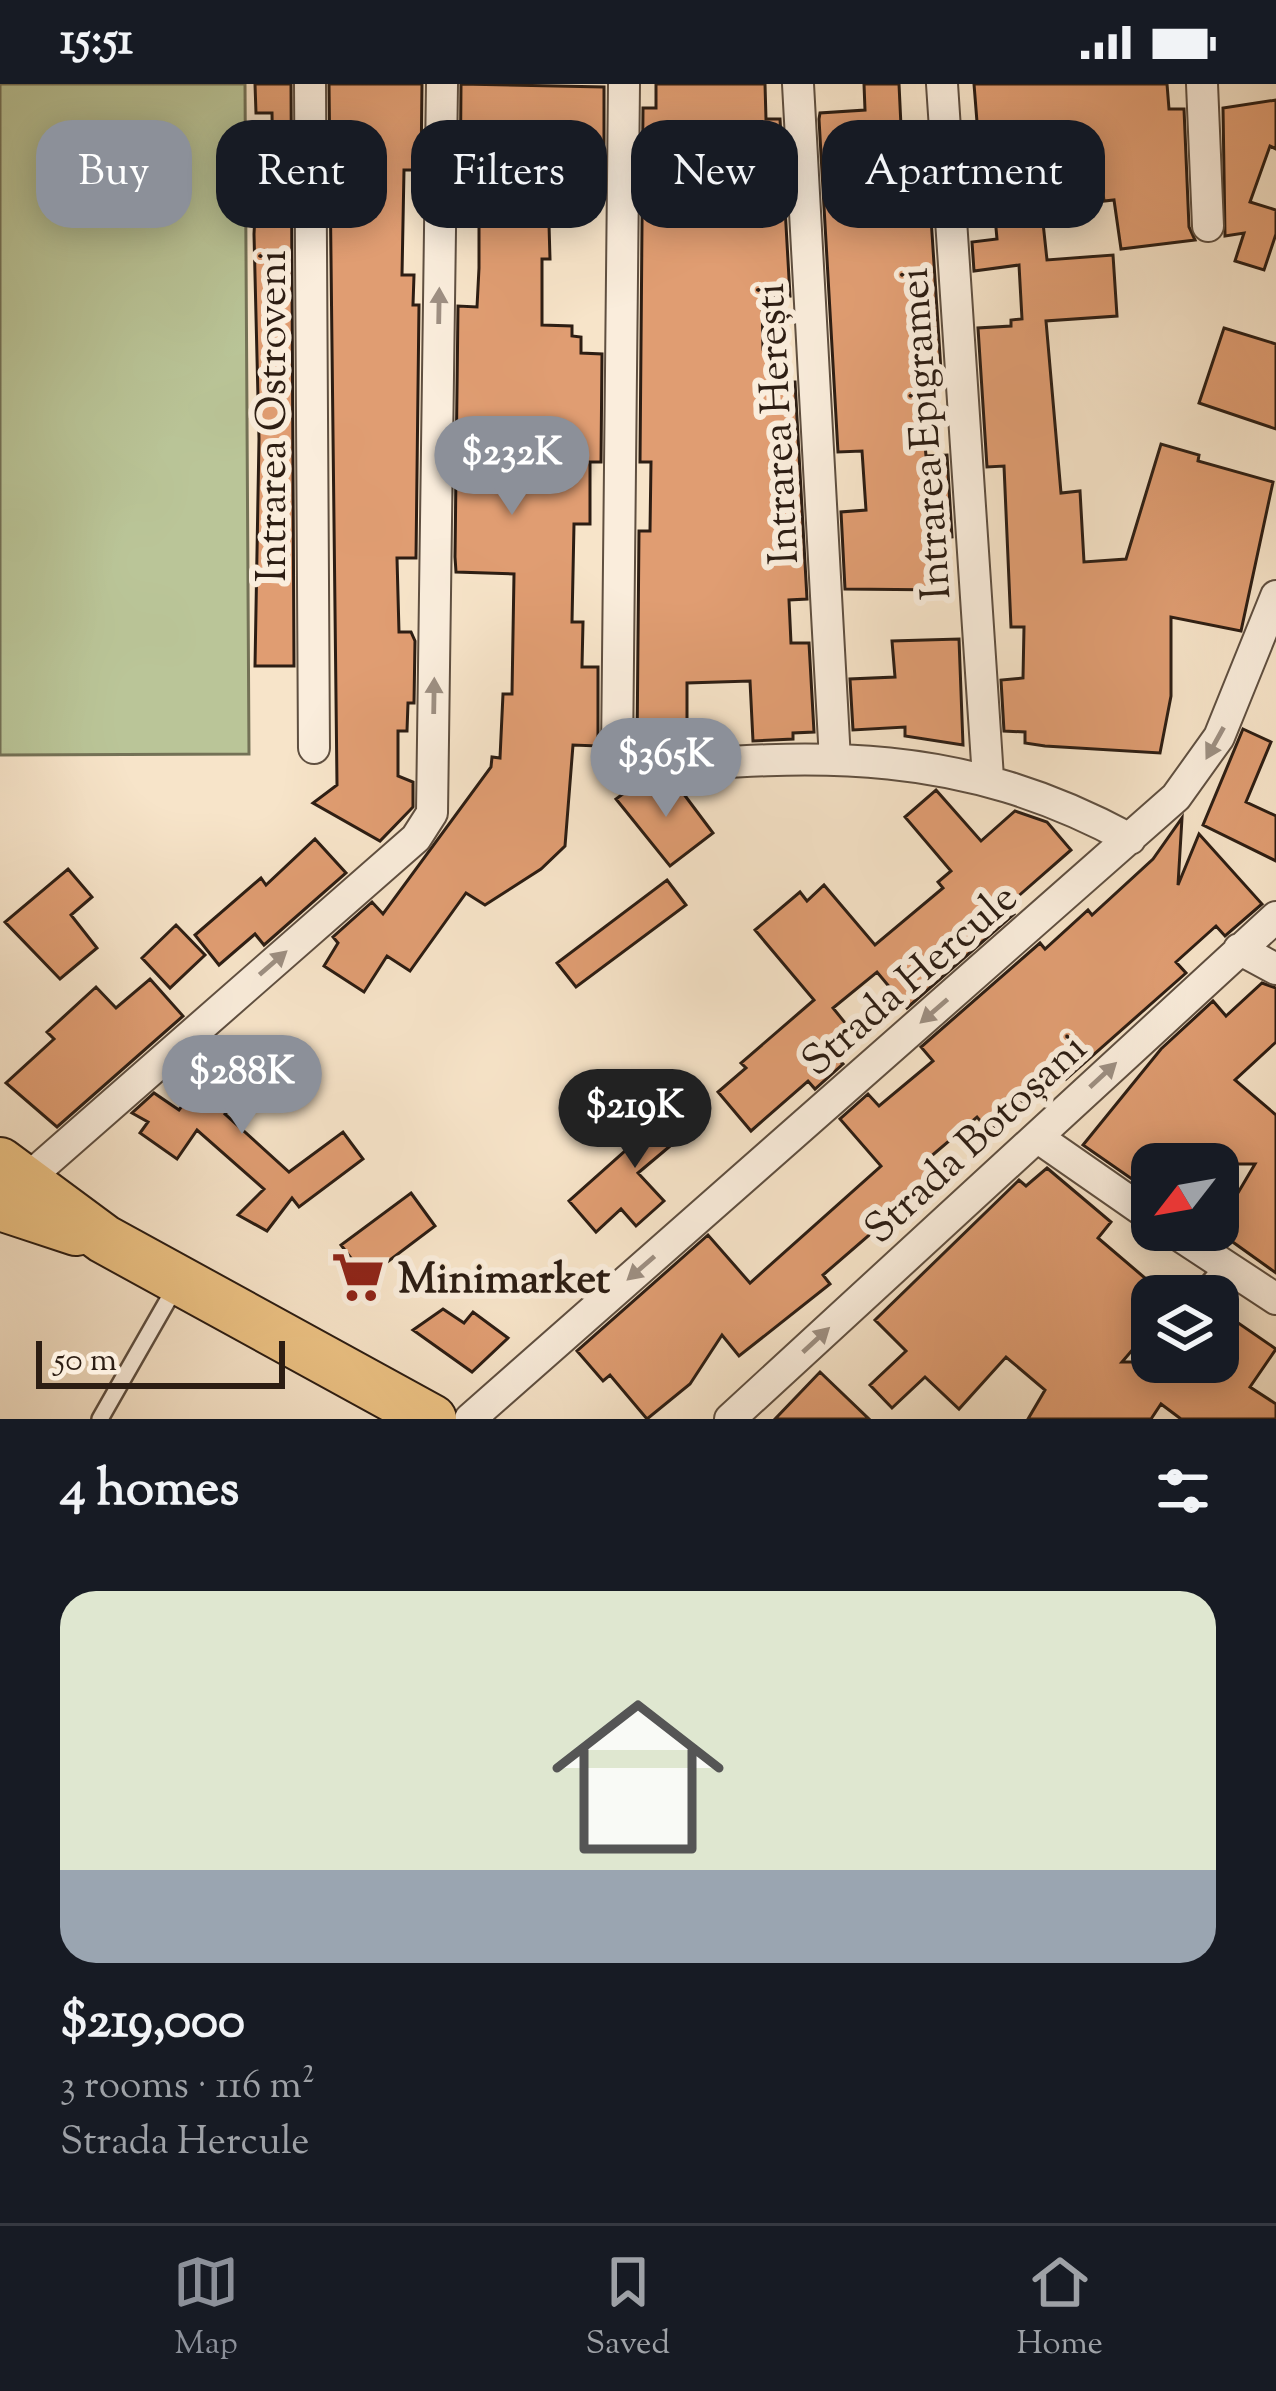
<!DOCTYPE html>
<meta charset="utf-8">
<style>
:root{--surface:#171b24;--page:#242831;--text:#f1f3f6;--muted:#9ea1a6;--line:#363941;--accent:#8c9099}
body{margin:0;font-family:"Sorts Mill Goudy",serif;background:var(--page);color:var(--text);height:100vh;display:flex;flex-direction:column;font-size:45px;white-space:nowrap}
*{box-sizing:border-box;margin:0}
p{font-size:39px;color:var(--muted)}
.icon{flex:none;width:66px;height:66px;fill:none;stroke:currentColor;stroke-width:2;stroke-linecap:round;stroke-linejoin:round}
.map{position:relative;height:1335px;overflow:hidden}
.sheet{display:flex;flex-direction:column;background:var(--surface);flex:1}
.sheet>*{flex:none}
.top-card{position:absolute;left:36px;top:36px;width:1206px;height:108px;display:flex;gap:24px}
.needle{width:78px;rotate:239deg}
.buttons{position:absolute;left:1131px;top:1059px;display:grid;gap:24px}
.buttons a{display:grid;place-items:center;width:108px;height:108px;border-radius:24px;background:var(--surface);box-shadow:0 6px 30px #0003;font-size:60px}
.scale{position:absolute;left:36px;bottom:30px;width:249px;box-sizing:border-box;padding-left:12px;border:6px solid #2c1d13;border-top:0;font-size:33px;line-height:42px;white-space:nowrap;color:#2c1d13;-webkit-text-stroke:9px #faeddc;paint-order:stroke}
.price{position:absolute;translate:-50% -102px;padding:0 27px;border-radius:42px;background:var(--accent);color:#fff;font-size:39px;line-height:78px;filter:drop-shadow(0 3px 6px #0008)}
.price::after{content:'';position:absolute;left:50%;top:72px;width:36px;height:27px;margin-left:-18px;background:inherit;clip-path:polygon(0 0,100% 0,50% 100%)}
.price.active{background:#222;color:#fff}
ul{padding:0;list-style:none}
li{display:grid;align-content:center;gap:24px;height:636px;padding:0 60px}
li span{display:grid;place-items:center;height:372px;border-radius:36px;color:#555}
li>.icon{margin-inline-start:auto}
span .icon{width:216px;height:216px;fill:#fffc;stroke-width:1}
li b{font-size:51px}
h2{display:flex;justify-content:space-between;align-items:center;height:144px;padding:0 60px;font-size:51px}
.chip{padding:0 42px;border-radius:36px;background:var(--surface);box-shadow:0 6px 30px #0003;font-size:42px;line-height:108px}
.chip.active{background:var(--accent);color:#fff}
.status{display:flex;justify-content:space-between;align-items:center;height:84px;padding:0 60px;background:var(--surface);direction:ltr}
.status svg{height:33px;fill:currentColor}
.tab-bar{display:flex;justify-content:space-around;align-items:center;height:168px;border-top:3px solid var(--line);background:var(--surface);font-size:33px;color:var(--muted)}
.tab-bar a{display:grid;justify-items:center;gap:6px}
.tab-bar .active{color:var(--accent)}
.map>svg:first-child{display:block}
.green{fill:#bac598;stroke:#737156;stroke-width:3}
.building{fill:#e09d72;stroke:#2c1d13;stroke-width:3}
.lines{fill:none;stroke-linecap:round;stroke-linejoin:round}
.service-casing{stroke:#5f4f40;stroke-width:20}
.minor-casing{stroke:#5f4f40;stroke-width:34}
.primary-casing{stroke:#2c1d13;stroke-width:52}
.service{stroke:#faeddc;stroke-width:15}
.minor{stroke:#faeddc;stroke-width:30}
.primary{stroke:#ecc284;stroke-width:48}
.oneway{fill:#9d8f82}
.labels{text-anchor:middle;stroke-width:12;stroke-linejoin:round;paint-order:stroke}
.street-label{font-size:42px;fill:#2c1d13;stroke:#faeddc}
.poi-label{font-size:42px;font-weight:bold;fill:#2c1d13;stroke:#faeddc;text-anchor:start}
</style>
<div class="status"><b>15:51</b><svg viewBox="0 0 49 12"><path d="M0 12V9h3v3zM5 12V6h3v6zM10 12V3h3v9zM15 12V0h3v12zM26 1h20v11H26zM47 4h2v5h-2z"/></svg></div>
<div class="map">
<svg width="1276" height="1335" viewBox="0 0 1276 1335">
<rect width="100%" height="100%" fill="#f7e4c9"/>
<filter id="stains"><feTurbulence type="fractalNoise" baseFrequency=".00167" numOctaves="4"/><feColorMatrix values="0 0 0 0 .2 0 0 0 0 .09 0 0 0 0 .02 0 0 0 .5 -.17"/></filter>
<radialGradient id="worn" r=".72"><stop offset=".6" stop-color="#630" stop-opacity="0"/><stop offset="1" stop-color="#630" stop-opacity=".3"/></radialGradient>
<path class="green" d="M0,0H245L249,670L0,671Z"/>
<path class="building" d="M255,0H291L294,582H255L259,355L254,150L257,93H273L272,29H256Z
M329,0H422L421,86H404L402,191H414L413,221H419L416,474H397L399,548H411L415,557L414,619H408L407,647H398V692L413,698V723L380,757L313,719L337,701Z
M461,0L604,3V70H547L550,175H542V241L572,242V252L581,253V269L602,270L601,378H590V440H574L572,538H583L582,583H598V662L573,661L565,762L541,785L485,821L466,809L410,887L387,872L364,908L324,882L338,859L333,853L372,818L383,830L491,683L492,673L500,674L503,610H512L514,490L456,488L455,473L458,222L477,223L479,184V126H460Z
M656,0H765L766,35H780L790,212L762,214L763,265L777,264L778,298H795L807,515L789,516L791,559H809L814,648L793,649V655L753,657L750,597L687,599V647L670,646L669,663L637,665L639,447H650L651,378H640L643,24H656Z
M864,0H899L901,42H925L941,287L919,289L926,372L947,371L952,453L943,454L946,506L845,505L841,428L866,426L862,367L838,368L819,35L820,29L865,26Z
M974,0H1167L1169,25H1184L1189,143L1195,156L1121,165L1114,116L1104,117L1098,68L1089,69L1088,60L1035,64L1047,176L1113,171L1117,232L1046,237L1061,409L1080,407L1084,478L1126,475L1161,360L1199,371L1198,377L1273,398L1241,547L1171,533V612L1160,669L1045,662L1025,659V648L1004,647L1001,596L1023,594L1024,543H1011L1004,382L987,383L978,244L1011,242V236L1022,235L1019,181L974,187L972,158L997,155L992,100L968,102L967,77L980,76Z
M1276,16V65L1270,62L1250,118L1276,126V150L1264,186L1235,177L1244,149L1225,152L1223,24Z
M1224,244L1276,260V345L1199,319Z
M959,555L963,661L905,652V643L853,646L850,595L895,593L892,557Z
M1243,645L1271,658L1246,718L1276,732V777L1203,741Z
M677,701L713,749L670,782L616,715L631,704Z
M936,706L981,757L1015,727L1047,738L1071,766L1007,822L1014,830L907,924L877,888L833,924L859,956L837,974L843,980L815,1005L808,997L751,1047L718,1008L746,984L741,979L814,916L755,846L800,808L807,817L824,801L875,861L943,804L938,798L951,787L905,733Z
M1182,734L1178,801L1199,750L1262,820L1225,852L1216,842L1176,878L1186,889L1066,995L1059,986L989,1047L977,1033L929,1074L941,1089L823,1191L830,1200L739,1272L722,1251L690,1300L647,1335L610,1291L603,1297L577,1267L708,1151L750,1199L881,1082L840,1035L868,1010L879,1022L933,977L921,963L1040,859L1045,865L1088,826L1092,831L1153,775Z
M315,755L346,789L264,861L255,850L219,881L195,851L261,794L266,801Z
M68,785L92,813L71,831L97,864L60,895L5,838Z
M667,796L686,821L576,903L557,879Z
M176,841L205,871L170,904L142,874Z
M150,895L183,932L57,1043L6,999L54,955L47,948L96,903L116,924Z
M1262,899L1276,904V958L1235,996L1276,1031V1189L1216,1146L1255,1080H1152L1142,1102L1083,1061L1161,965L1213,917L1226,932Z
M217,954L259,987L225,1030L289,1088L343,1048L363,1075L299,1123L292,1114L267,1147L238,1131L264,1105L197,1046L177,1075L140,1049L148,1038L132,1029L154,1009L179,1026L209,987L193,975Z
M689,1010L707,1031L638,1089L664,1117L636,1142L621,1125L596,1148L569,1117Z
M1047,1084L1111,1138L1098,1154L1152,1200V1243L1122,1278H1218V1225L1276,1265L1250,1303L1276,1320V1335H1181L1161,1320L1151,1335H1028L1045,1306L1006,1273L959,1325L925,1293L892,1324L870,1301L906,1267L875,1236L1019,1096L1026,1102Z
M411,1109L435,1142L366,1194L341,1161Z
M443,1225L464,1239L473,1228L508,1254L472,1288L413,1246Z
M820,1288L869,1335H775Z"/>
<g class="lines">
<g class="service-casing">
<path id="service" d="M1197,1212L1223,1182
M100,1335L176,1202"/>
</g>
<g class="minor-casing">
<path id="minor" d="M310,0L314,664
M624,0L617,671L621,680L635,685C821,669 961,663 1130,755
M798,0L835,676
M942,0L988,694
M1202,0L1208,142
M1239,865L1276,885
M1037,1053L1152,1133
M27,1095L416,754L432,729L442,0
M1171,1146L1276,1215
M470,1335L1176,713L1219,653L1276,512
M730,1335L1276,833"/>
</g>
<g class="primary-casing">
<path id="primary" d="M0,1078L104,1155L432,1335
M0,1122L76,1147"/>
</g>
<use href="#service" class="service"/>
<use href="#minor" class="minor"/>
<use href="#primary" class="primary"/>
</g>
<defs><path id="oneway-solid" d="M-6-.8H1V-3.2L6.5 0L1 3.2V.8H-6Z" transform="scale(3)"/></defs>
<g class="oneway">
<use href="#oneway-solid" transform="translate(439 222) rotate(-89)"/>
<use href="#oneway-solid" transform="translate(434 612) rotate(-89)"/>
<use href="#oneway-solid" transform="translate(1215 659) rotate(119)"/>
<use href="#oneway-solid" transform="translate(273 879) rotate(-41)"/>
<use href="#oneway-solid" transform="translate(934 927) rotate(139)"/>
<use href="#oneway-solid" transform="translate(1103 991) rotate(-43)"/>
<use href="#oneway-solid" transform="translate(641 1184) rotate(139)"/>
<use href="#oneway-solid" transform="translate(816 1256) rotate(-43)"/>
</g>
<defs>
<g id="supermarket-bare" transform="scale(4.14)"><path d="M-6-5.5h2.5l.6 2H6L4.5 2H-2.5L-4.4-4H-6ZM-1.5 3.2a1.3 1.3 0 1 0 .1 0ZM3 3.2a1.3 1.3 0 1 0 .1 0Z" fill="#8f2418" stroke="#faeddc" stroke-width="2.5" paint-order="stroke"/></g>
</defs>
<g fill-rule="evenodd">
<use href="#supermarket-bare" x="358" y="1193"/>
</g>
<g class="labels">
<g class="street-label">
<text transform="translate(270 332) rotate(-90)" y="15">Intrarea Ostroveni</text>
<text transform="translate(775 340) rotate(-93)" y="15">Intrarea Herești</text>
<text transform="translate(923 350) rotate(-94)" y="15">Intrarea Epigramei</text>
<text transform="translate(908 894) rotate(-41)" y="15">Strada Hercule</text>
<text transform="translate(974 1053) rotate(-43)" y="15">Strada Botoșani</text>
</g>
<g class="poi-label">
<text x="398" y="1208">Minimarket</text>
</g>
</g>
<rect width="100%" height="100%" filter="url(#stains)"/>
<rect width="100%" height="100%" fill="url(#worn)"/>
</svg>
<div class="buttons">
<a><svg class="needle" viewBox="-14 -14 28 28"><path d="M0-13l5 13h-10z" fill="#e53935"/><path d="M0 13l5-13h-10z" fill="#9ea1a6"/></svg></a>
<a><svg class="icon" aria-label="layers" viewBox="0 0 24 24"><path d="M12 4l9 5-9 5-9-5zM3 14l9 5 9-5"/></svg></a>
</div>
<div class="scale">50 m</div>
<b class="price" style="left:512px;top:434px">$232K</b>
<b class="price" style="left:666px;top:736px">$365K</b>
<b class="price" style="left:242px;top:1053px">$288K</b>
<b class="price active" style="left:635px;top:1087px">$219K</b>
<div class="top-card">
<a class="chip active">Buy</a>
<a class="chip">Rent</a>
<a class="chip">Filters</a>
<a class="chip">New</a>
<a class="chip">Apartment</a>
</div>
</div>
<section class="sheet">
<h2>4 homes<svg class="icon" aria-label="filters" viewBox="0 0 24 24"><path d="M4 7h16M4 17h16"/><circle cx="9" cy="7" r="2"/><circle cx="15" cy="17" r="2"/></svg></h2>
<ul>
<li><span style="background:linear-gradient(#dfe7d0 75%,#9aa5b1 0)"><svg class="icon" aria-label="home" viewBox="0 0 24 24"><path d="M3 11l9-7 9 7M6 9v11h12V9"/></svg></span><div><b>$219,000</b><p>3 rooms · 116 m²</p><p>Strada Hercule</p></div></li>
</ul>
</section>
<nav class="tab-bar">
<a class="active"><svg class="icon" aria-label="map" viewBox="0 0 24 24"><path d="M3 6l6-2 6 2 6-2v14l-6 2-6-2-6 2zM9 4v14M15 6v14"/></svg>Map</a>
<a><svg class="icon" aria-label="saved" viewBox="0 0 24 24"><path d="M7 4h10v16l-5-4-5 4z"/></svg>Saved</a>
<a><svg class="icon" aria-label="home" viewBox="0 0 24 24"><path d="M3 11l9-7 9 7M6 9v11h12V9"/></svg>Home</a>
</nav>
